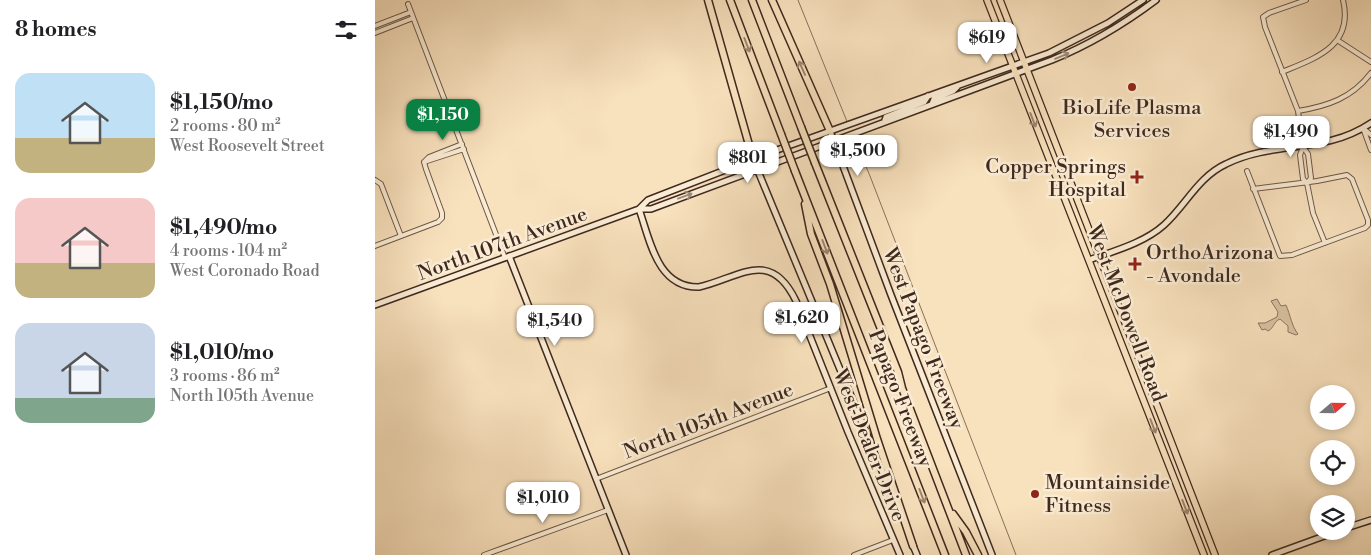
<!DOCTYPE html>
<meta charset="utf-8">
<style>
:root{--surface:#fff;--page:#f2f2f2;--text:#202124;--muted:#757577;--accent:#0b8043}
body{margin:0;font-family:"Libre Bodoni",serif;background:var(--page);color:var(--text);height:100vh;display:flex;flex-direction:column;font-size:19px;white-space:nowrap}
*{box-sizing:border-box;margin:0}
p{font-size:16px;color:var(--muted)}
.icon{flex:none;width:28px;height:28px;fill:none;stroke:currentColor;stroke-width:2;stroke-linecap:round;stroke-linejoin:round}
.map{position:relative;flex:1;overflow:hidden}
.drawer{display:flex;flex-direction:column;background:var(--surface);width:375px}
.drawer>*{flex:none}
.needle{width:32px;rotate:70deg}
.fabs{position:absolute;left:935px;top:385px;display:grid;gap:10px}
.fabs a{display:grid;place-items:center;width:45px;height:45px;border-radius:50%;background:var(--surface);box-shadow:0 2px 8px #0003;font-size:25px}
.price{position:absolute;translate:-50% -42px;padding:0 11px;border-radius:10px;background:#fff;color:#222;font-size:16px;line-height:32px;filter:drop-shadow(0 1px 2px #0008)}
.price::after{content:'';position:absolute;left:50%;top:30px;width:15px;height:11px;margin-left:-8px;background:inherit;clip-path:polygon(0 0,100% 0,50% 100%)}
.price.active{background:var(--accent);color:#fff}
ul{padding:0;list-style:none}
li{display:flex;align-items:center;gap:15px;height:125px;padding:0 15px}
li span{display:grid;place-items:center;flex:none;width:140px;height:100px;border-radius:15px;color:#555}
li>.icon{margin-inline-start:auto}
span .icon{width:60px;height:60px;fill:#fffc;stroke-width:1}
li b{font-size:21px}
h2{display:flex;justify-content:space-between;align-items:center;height:60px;padding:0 15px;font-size:21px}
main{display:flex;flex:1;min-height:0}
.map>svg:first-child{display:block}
.green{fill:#d9c2a2;stroke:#8c7560}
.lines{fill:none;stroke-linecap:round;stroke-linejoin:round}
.stream{stroke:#88715d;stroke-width:1}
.street-casing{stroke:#6d5646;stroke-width:6}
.secondary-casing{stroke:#3f281e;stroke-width:8}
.primary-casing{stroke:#3f281e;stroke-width:8}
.highway-casing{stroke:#3f281e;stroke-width:9}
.street{stroke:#faecd4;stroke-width:4}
.secondary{stroke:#faecd4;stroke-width:5}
.primary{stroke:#f8e1bd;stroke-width:5.5}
.highway{stroke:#f8e1bd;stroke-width:6}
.highway-bridge-casing{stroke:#3f281e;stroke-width:9;stroke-linecap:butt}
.highway-bridge{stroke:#f8e1bd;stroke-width:6}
.oneway{stroke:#9c846e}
.oneway2{stroke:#9c8a79}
.poi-dot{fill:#8f2418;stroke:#faecd4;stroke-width:2}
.labels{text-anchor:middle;stroke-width:5;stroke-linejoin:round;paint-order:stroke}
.poi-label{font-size:20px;fill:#3f281e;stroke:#faecd4;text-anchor:start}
.street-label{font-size:20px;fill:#3f281e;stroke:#faecd4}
</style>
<main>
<section class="drawer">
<h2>8 homes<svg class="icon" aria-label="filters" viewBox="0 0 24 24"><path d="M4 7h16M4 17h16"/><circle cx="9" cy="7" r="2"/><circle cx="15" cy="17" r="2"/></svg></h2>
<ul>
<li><span style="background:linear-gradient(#bfe0f5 65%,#c2b280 0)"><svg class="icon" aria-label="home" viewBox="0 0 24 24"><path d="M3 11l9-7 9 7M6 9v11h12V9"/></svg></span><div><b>$1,150/mo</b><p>2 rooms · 80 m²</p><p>West Roosevelt Street</p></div></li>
<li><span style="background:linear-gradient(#f6c9c9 65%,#c2b280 0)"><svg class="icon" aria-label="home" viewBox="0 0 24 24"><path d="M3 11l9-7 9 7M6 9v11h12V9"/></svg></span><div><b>$1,490/mo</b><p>4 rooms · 104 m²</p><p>West Coronado Road</p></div></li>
<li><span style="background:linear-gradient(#c9d6e8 75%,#7fa58c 0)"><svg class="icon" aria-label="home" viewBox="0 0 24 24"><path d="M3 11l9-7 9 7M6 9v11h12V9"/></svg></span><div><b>$1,010/mo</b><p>3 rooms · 86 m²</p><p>North 105th Avenue</p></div></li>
</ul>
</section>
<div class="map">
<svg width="996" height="555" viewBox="0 0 996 555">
<rect width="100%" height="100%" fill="#f8e1bd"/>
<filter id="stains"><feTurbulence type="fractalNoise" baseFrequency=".004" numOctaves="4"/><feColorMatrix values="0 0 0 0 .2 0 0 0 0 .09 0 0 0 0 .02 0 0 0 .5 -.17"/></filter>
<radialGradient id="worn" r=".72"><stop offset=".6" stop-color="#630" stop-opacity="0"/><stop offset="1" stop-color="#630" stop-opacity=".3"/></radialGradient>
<path class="green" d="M902,299L906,306L911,305C915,314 917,327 923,334L921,335L913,332V326L905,319C899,321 899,328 893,331L890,329L887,330L883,323H890L902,317L903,312L896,301Z"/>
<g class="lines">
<path class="stream" d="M423,0L473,124
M478,136L495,176L641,555
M185,220L186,226"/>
<g class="street-casing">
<path id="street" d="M33,4L130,258
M0,26L36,12
M0,33L38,18
M962,40L996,62
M907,72C941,58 979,46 968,0
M923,111C953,106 977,98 996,73
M988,128L996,150
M988,128L996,135
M926,133L923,111L890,27L888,17L894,13L931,0
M87,144L54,157L49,162L89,149
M928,147L925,155L928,179L932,183L938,213L950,243
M928,147L933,154L936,178L932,183
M872,171L905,256L917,255L990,228L993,225V220L977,179L972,175L942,181L878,189
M0,180L6,184L26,236
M0,246L63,222L67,218V213L51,169L49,162
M221,479L456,388
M109,555L233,510
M479,555L518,540"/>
</g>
<g class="secondary-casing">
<path id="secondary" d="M557,104L559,99L578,91L582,87
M510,120L511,117L549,102L553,96
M455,131L516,295L617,555
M378,159L524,512
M264,209L273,200L402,150L674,53L733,23L768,0
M264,209C275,240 282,288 324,287C364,278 395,247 421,301L473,432L525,555
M134,256L251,555
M714,260C739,251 769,243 789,225C811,205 823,177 851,164C899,140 948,155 996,123
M0,305L264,209H276L677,60C714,45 749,24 781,0
M971,528L996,520
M537,543L542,555
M897,555L963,531"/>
</g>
<g class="primary-casing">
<path id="primary" d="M612,0L829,555
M625,0L840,555"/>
</g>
<g class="highway-casing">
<path id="highway" d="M333,0L378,159
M355,0L406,134
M377,0L426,127
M397,0L455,131
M440,163L523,372L527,388L591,555
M420,171L570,555
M430,204L436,234L455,284L502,439L538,546
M578,514L591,532L603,555"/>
</g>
<use href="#street" class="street"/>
<use href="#secondary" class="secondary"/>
<use href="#primary" class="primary"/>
<use href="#highway" class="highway"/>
<g class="highway-bridge-casing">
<path id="highway-bridge" d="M426,127L440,163
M406,134L420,171"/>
</g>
<use href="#highway-bridge" class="highway-bridge"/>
</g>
<defs><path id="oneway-shaft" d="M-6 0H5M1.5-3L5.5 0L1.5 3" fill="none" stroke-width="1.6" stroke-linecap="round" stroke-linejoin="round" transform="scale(1.25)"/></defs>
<g class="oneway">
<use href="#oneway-shaft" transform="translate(372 45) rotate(69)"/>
<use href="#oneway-shaft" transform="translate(427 68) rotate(-114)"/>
<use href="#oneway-shaft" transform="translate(658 120) rotate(69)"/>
<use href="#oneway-shaft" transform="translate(450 247) rotate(69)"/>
<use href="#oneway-shaft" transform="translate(778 426) rotate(69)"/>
<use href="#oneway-shaft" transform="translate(547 496) rotate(69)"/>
<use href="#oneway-shaft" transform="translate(810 507) rotate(69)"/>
</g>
<g class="oneway2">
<use href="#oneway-shaft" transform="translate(687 56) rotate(-23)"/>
<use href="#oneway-shaft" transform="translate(310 196) rotate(-20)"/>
</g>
<g class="poi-dot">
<circle cx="757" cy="87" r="5"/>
<path d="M759.5 169.5h5v5h5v5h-5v5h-5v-5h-5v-5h5z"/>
<path d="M757.5 256.5h5v5h5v5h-5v5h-5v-5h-5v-5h5z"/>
<circle cx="660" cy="494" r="5"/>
</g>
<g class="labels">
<g class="poi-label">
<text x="757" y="114" text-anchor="middle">BioLife Plasma<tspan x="757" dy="23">Services</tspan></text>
<text x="751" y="173" text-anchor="end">Copper Springs<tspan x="751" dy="23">Hospital</tspan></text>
<text x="771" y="259">OrthoArizona<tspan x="771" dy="23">- Avondale</tspan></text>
<text x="670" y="489">Mountainside<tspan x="670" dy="23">Fitness</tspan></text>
</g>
<g class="street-label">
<text transform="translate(127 243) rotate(-20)" y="7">North 107th Avenue</text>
<text transform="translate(752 313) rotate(69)" y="7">West McDowell Road</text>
<text transform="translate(549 338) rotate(69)" y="7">West Papago Freeway</text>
<text transform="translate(526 398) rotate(69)" y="7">Papago Freeway</text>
<text transform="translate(333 420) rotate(-21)" y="7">North 105th Avenue</text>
<text transform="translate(495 445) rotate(68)" y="7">West Dealer Drive</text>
</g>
</g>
<rect width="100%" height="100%" filter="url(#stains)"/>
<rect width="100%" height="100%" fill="url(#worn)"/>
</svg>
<div class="fabs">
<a><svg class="needle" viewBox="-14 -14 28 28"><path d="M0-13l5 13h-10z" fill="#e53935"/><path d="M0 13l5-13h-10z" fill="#757577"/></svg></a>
<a><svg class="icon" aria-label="locate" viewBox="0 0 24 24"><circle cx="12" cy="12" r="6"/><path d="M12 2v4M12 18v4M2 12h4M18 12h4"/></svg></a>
<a><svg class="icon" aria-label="layers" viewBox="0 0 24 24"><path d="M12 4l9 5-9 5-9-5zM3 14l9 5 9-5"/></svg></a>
</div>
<b class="price" style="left:612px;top:64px">$619</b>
<b class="price active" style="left:68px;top:141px">$1,150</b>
<b class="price" style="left:916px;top:158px">$1,490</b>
<b class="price" style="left:483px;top:177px">$1,500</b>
<b class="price" style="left:373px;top:184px">$801</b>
<b class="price" style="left:427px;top:344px">$1,620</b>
<b class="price" style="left:180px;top:347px">$1,540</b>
<b class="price" style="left:168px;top:524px">$1,010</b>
</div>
</main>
